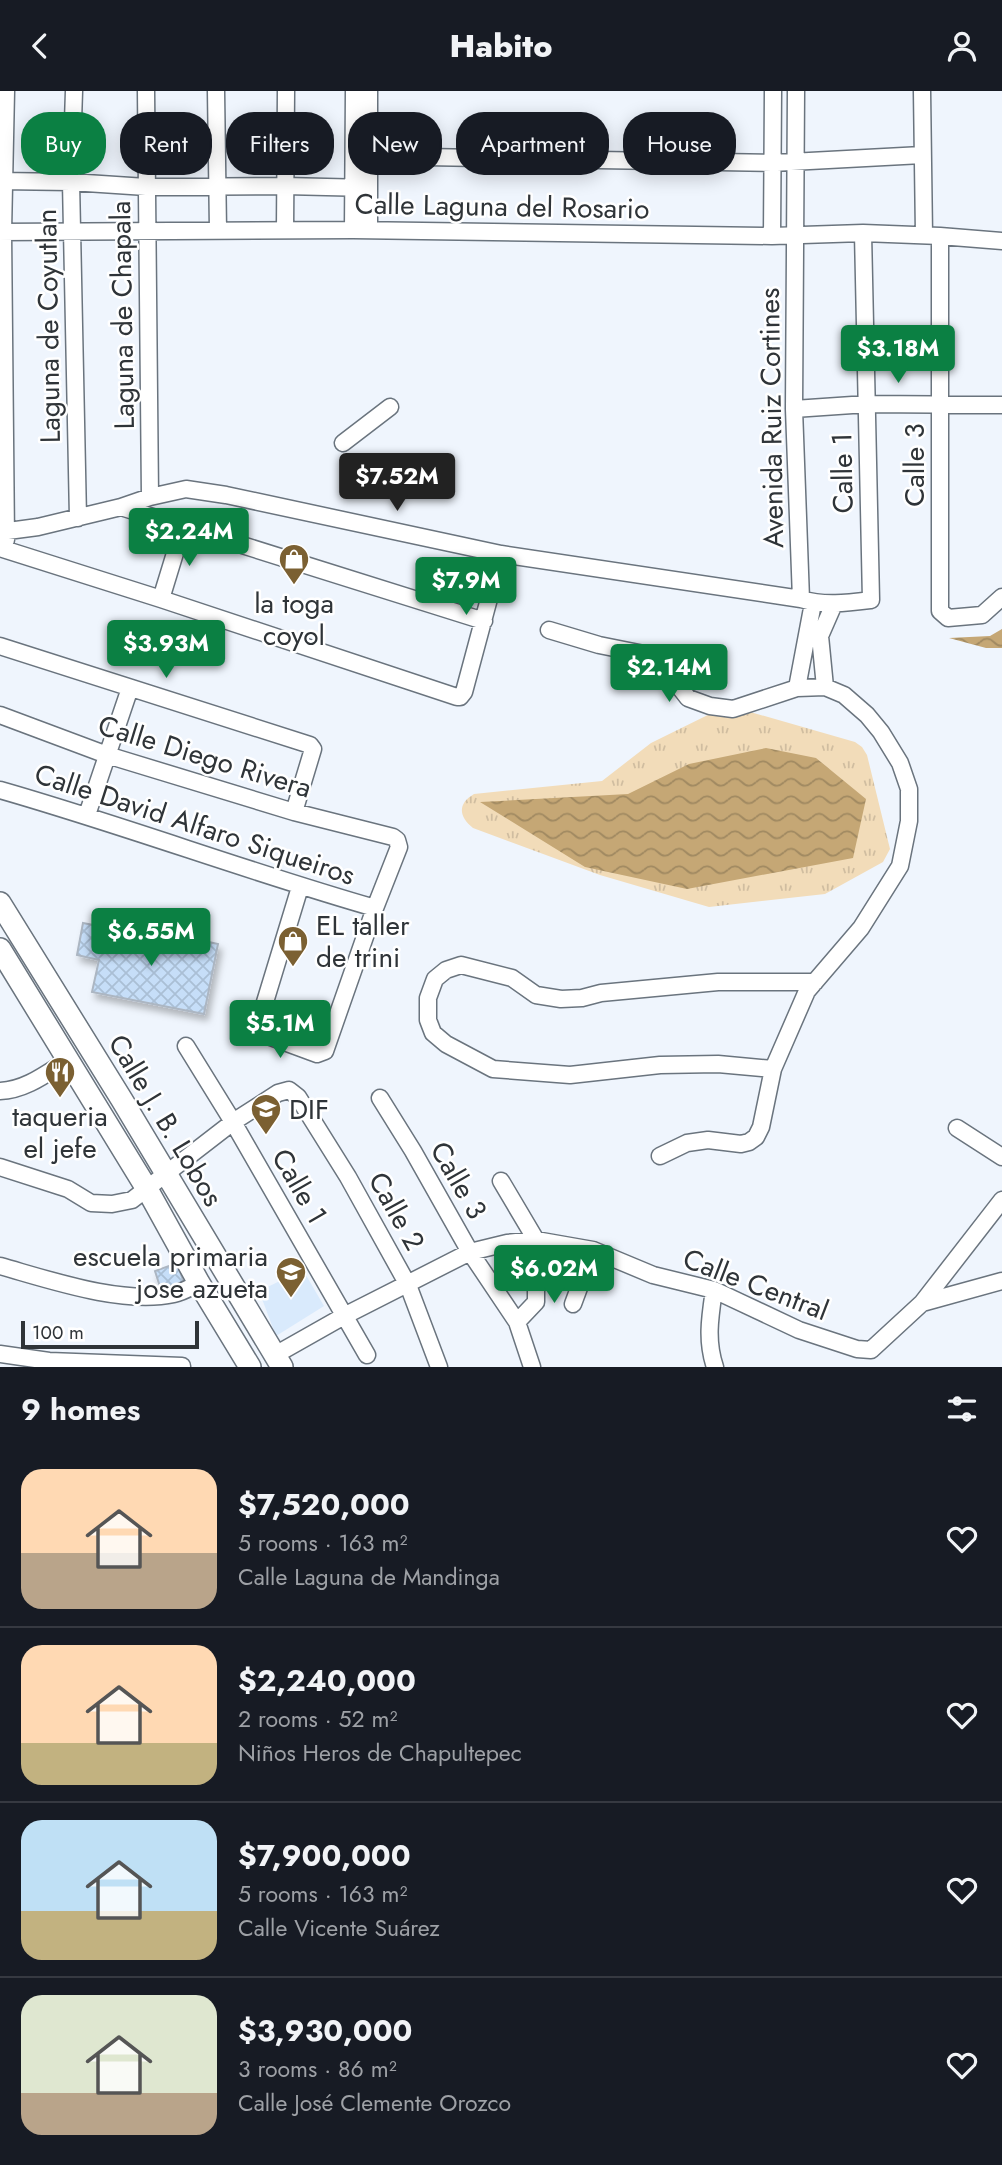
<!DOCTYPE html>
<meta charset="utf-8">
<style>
:root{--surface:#171b24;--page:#20242c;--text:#f1f3f6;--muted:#9ea1a6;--line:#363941;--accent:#0b8043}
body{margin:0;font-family:Jost,sans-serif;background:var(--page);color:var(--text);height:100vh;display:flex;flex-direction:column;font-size:26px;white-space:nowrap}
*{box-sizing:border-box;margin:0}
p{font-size:23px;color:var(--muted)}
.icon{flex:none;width:38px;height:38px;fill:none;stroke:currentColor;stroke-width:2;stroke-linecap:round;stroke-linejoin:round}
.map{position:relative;height:1276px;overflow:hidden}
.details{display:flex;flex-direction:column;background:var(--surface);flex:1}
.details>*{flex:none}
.banner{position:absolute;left:21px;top:21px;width:961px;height:63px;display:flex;gap:14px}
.scale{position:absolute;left:21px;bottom:18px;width:178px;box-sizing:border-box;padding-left:7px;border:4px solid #2f3438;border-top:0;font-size:19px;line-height:24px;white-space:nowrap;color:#2f3438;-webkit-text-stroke:5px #fff;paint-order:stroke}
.price{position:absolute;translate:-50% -60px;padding:0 16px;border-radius:7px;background:var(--accent);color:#fff;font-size:23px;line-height:46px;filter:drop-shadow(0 2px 4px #0008)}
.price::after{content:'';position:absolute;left:50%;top:42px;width:21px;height:16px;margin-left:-10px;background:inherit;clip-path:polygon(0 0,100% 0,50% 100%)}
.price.on{background:#222;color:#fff}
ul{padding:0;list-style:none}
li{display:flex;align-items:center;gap:21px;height:175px;padding:0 21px}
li+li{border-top:2px solid var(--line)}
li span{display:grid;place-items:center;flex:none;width:196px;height:140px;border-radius:21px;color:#555}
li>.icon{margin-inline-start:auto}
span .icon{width:84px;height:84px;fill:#fffc;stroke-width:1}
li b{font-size:30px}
h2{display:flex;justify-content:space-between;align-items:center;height:84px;padding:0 21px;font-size:30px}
.tag{padding:0 24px;border-radius:28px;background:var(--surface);box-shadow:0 4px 18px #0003;font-size:24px;line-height:63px}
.tag.on{background:var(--accent);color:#fff}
header{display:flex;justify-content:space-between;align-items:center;height:91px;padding:0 21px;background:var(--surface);font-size:32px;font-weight:800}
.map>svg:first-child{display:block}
.built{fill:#d9eafc}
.park{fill:url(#park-tufts)}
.water{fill:url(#water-waves)}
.building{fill:url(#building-cross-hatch);stroke:#acb6c2;stroke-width:2;filter:url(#shadow)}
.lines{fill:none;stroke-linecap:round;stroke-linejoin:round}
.minor-casing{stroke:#6a747e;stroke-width:19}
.major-casing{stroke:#6a747e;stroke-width:24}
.minor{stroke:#fff;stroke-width:16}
.major{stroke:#fff;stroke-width:21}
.labels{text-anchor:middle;stroke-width:5;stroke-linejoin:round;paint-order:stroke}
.street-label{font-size:28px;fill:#2f3438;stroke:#fff}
.poi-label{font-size:28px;fill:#2f3438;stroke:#fff}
</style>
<header><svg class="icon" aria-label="back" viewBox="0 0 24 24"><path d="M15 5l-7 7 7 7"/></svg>Habito<svg class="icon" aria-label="person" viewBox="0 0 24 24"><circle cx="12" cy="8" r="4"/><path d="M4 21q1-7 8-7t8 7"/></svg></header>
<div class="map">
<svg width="1002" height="1276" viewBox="0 0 1002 1276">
<defs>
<pattern id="park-tufts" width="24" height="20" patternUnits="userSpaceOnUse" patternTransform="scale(1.75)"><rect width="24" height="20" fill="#f2dcb9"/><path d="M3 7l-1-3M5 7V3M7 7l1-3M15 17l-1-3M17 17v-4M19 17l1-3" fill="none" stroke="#d0bda0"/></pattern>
<pattern id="water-waves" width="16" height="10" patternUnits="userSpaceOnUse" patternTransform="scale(1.75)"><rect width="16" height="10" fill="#c5a775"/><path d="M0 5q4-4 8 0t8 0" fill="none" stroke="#a08961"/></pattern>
<pattern id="building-cross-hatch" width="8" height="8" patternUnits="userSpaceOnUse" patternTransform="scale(1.75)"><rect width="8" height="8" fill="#c6def8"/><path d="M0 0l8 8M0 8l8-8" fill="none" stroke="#aabfd5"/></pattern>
<filter id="shadow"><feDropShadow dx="3.5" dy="6" stdDeviation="3.5" flood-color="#0004"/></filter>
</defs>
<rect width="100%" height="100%" fill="#eff5fd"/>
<path class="built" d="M303,1179L324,1215L276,1245L259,1200Z"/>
<path class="park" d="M733,616L855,651L862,656L867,664L890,758L883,771L825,803L709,816L600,784L473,737C459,726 457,713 474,703L602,690L651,652L722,617Z"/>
<path class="water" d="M1002,538V557H986L949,547L990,545Z
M766,657L816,667L866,708L853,767L687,798L585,776L480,711L628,703L689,673Z"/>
<path class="building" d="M83,832L124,840L121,853L146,858L150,838L218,853L204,923L92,901L99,869L77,864Z
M177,1172L185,1195L162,1202L155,1180Z"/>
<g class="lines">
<g class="minor-casing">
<path id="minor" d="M74,0L71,91L78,427
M146,0L150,406
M216,0L218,139
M369,0V139
M796,0L794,318L801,508
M922,0L924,144
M368,65L772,72L922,64
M0,90L71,91L146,96L285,95L368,97
M285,139L286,0
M353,139L354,0
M0,141L353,139L772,145L863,142L940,145L1002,150
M772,145L773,0
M940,145V520L948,527L982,524L1002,506
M794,318L867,313L1002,314
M343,352L390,316
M121,416L484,530
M0,441L38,436L121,416L150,406L186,398L226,404L501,463L801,508C824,515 847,512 871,509L863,142
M6,449L3,141L6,0
M0,457L161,508L457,606H460L464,601L501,463
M161,508L183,436
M549,539L599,554L649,564L663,575L688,607L710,615L733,618L797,597L825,596L844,604L867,624L881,641L900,672L909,698V730L900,775L861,837L807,900L773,978L761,1036L756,1046L749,1051L741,1053L708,1049L687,1052L660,1065
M0,555L310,654L313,658L294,721
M825,596L820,545L834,513
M797,597L813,512
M0,624L107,664L294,721L393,746L397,749L399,756L375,817L325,960L317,963L260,942L258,934L300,796
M0,699C126,735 249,781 375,817
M87,724L130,597
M186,955L233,1031L367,1264
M773,978L718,973L660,974L570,984L493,978L446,953L433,942L428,929V907L435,888L446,879L461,874L512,887L536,904L561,908L582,907L601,902L718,891H815
M0,1000C26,999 47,982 68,969
M380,1007L413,1060L470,1161L517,1231
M957,1037L1002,1066
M0,1076L68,1098L91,1112L112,1113L132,1109L233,1031L278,1002L289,999L298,1006L348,1086L408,1194L439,1276
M501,1090L536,1149V1211L517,1231L532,1276
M0,1175C50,1189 122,1214 174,1203C183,1201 191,1196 199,1192
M714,1199C710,1226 706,1250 715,1276
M922,1212L1002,1190
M573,1213L593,1159
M0,1263L49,1270L182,1275
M275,1264L344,1225L470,1161L507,1152L536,1149L593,1159L653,1184L714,1199L799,1239L857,1258L871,1259L922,1212L1002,1109"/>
</g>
<g class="major-casing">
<path id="major" d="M0,812L122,1009L282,1276
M0,858L147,1098L199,1192L250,1276"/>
</g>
<use href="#minor" class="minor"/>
<use href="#major" class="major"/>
</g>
<defs>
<g id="shop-pin" transform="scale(1.575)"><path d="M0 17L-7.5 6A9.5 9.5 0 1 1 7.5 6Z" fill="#7b6032" stroke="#fff"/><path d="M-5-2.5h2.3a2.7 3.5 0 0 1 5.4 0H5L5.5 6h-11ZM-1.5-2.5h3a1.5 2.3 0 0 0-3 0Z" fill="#fff"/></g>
<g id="restaurant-pin" transform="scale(1.575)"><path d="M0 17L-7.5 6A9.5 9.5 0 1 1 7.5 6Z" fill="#7b6032" stroke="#fff"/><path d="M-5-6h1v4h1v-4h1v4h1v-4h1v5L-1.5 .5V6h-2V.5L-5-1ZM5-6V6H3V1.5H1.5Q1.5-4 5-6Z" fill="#fff"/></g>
<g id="school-pin" transform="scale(1.575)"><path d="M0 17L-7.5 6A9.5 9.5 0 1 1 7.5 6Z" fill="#7b6032" stroke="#fff"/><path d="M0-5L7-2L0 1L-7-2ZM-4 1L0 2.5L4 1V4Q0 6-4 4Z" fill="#fff"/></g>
</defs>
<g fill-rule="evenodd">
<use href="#shop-pin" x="294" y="468"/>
<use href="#shop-pin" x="293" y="850"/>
<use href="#restaurant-pin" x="60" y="981"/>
<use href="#school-pin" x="266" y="1018"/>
<use href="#school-pin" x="291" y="1181"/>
</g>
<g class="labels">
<g class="street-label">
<text transform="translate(502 115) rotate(1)" y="10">Calle Laguna del Rosario</text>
<text transform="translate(122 224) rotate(-91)" y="10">Laguna de Chapala</text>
<text transform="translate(48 235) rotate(-91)" y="10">Laguna de Coyutlan</text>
<text transform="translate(771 327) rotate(-91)" y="10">Avenida Ruiz Cortines</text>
<text transform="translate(914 374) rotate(-90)" y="10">Calle 3</text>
<text transform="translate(842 382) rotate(-91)" y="10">Calle 1</text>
<text transform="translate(205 665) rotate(17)" y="10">Calle Diego Rivera</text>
<text transform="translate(195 733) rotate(18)" y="10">Calle David Alfaro Siqueiros</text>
<text transform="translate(166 1029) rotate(59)" y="10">Calle J. B. Lobos</text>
<text transform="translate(459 1089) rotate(60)" y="10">Calle 3</text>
<text transform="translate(300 1095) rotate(60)" y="10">Calle 1</text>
<text transform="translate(397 1120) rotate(61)" y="10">Calle 2</text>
<text transform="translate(756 1193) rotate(21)" y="10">Calle Central</text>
</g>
<g class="poi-label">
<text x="294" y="522">la toga<tspan x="294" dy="32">coyol</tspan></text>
<text x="316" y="844" text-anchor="start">EL taller<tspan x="316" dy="32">de trini</tspan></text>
<text x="289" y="1028" text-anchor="start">DIF</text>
<text x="60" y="1035">taqueria<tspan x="60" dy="32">el jefe</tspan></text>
<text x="268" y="1175" text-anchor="end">escuela primaria<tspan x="268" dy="32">jose azueta</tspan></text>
</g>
</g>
</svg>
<div class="scale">100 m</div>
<b class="price" style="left:898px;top:294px">$3.18M</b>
<b class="price on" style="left:397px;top:422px">$7.52M</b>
<b class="price" style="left:189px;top:477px">$2.24M</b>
<b class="price" style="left:466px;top:526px">$7.9M</b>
<b class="price" style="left:166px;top:589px">$3.93M</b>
<b class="price" style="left:669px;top:613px">$2.14M</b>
<b class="price" style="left:151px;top:877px">$6.55M</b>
<b class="price" style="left:280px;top:969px">$5.1M</b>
<b class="price" style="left:554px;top:1214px">$6.02M</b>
<div class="banner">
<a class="tag on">Buy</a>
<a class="tag">Rent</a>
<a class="tag">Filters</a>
<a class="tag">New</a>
<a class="tag">Apartment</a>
<a class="tag">House</a>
</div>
</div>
<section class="details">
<h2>9 homes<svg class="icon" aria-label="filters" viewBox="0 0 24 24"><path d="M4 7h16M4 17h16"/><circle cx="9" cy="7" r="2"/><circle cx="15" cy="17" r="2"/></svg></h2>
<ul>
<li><span style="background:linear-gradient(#ffd9b3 60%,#b9a48a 0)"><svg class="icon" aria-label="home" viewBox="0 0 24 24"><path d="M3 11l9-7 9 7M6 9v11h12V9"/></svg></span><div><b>$7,520,000</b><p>5 rooms · 163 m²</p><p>Calle Laguna de Mandinga</p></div><svg class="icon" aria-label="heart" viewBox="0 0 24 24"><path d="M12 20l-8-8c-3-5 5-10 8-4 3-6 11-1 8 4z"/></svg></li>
<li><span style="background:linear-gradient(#ffd9b3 70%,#c2b280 0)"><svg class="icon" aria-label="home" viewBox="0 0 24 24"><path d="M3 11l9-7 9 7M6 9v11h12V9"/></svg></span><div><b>$2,240,000</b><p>2 rooms · 52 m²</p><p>Niños Heros de Chapultepec</p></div><svg class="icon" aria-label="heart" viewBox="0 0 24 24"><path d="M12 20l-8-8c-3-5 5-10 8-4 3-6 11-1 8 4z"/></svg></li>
<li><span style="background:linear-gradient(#bfe0f5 65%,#c2b280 0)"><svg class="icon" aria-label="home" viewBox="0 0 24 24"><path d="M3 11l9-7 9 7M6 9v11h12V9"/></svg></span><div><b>$7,900,000</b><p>5 rooms · 163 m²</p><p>Calle Vicente Suárez</p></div><svg class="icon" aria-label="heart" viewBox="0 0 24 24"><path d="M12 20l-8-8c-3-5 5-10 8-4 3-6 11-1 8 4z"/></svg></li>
<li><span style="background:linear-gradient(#dfe7d0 70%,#b9a48a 0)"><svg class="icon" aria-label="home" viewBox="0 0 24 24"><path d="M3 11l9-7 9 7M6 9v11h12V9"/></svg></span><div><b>$3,930,000</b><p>3 rooms · 86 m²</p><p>Calle José Clemente Orozco</p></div><svg class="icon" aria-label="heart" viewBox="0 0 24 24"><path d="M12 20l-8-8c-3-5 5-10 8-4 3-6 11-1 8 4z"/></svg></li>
</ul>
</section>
